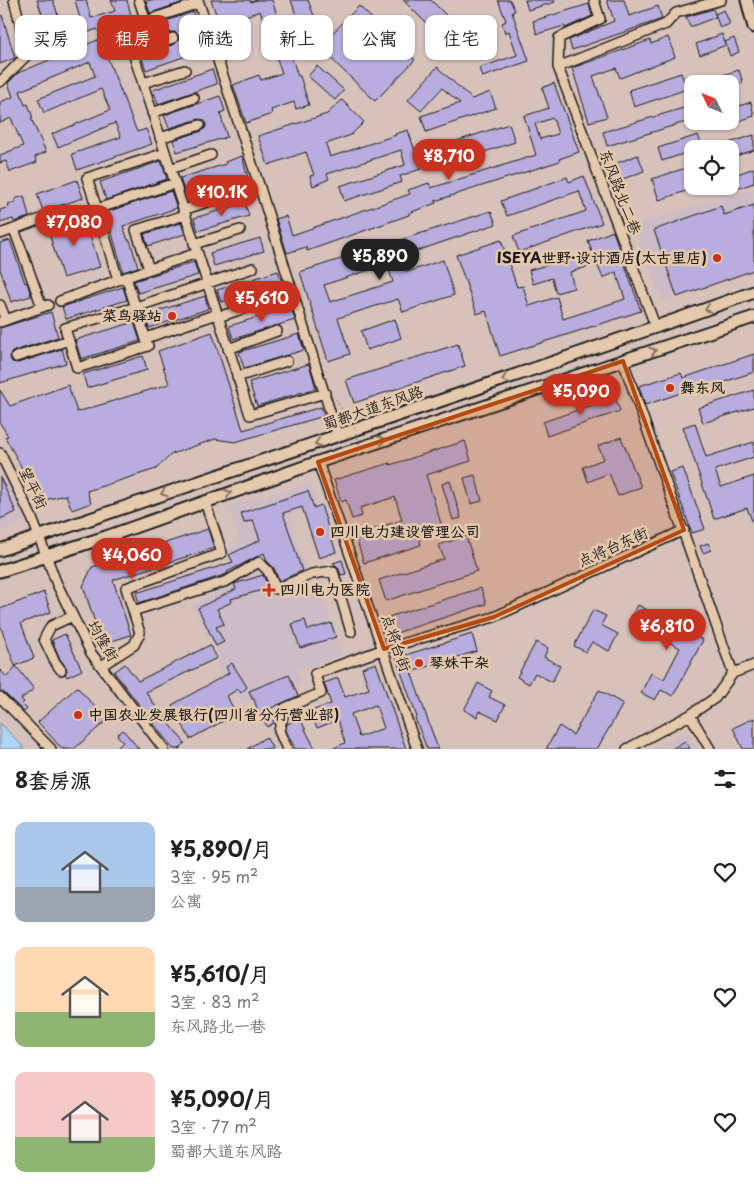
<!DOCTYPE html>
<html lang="zh">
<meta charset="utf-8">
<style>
:root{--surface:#fff;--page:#f6f6f6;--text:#222;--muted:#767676;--accent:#c8321e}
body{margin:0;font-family:"Playpen Sans","LXGW WenKai TC",sans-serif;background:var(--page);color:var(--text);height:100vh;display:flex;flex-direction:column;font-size:19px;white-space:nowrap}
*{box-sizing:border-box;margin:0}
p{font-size:16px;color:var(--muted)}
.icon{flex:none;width:28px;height:28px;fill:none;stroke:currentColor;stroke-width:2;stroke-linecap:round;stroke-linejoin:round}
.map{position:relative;height:749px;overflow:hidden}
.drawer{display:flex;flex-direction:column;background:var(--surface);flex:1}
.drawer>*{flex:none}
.hud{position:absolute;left:15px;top:15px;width:500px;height:45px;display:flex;gap:10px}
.needle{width:32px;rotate:313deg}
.fabs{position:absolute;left:684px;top:75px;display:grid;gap:10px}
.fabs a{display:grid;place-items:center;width:55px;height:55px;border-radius:10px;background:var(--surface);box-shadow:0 1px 4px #0004;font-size:25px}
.price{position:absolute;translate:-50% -42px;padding:0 11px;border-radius:18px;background:var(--accent);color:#fff;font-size:16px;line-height:32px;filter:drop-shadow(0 1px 2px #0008)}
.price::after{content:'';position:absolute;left:50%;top:30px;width:15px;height:11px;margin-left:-8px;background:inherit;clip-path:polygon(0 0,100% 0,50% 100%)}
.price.selected{background:#222;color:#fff}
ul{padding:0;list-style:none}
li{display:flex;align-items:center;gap:15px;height:125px;padding:0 15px}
li span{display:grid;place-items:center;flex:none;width:140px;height:100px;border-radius:10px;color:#555}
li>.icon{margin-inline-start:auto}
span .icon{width:60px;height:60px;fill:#fffc;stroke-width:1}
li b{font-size:21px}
h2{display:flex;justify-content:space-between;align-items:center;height:60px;padding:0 15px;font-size:21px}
.pill{padding:0 18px;border-radius:10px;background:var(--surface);box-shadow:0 1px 4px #0004;font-size:18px;line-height:45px}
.pill.selected{background:var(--accent);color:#fff}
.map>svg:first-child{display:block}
.built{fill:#cdbbc6}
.water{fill:#aed6f9;stroke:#748ca1}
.building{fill:#b7adde;stroke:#1c1c1c;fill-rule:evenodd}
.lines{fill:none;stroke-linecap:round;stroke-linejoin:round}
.minor-casing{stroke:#1c1c1c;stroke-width:12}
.major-casing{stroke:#1c1c1c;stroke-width:15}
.path{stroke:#1c1c1c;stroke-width:1;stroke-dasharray:1 4;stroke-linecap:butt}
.minor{stroke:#e5c9ac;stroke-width:9}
.major{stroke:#e5c9ac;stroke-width:11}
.path-bridge{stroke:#1c1c1c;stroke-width:1;stroke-dasharray:1 4;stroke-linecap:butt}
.oneway{stroke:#807264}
.marked{fill:#b54a10;fill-opacity:0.2;stroke:#b54a10;stroke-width:4;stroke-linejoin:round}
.poi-dot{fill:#c8321e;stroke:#e5c9ac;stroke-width:2}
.labels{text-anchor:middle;stroke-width:5;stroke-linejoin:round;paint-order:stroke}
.street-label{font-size:15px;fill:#1c1c1c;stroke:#e5c9ac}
.poi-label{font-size:15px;font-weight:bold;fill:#1c1c1c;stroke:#e5c9ac;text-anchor:start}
</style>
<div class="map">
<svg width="754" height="749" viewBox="0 0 754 749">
<rect width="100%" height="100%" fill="#d7c1bb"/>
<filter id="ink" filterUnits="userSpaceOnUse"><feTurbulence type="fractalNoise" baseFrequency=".02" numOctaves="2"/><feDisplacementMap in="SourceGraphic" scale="10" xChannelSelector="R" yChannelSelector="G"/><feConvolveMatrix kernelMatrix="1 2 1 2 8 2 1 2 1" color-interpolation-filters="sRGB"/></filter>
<g filter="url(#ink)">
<path class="built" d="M754,189V267L663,300L632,225Z
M0,464L29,520L0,531Z
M310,484L318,502L290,516L309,585L322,594L342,655L298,670L302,682L243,704L217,666L221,658L192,606L231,585L233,572L225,552L240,541L229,506Z
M687,731L696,749H652Z"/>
<path class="water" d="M0,723L25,749H0Z"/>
<path class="building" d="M37,0H53L61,24L80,19L75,0H86L91,18L115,11L111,0H127L132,19L123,22L119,26L99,32L97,29L53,45Z
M150,0H183L184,2L150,13L146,1Z
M211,0H250V2L257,0H272L298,76H300L309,105L296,109L294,102L271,110L272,114L246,123L233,85L259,75L261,80L282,73L260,11L214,27L210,16L216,14Z
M291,0H308L314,16L298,21Z
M403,0H431L449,18L435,32Z
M498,0H510L515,11L512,12L529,61L482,77L479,68L517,55L509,31L505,33L502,23L506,21Z
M525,0H554L555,2L528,10Z
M607,0H624L629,16L658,6L662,19L572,50L569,40L614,21Z
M589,4L592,16L565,28L564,26L537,34L533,21Z
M359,6L415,60L375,101L319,47Z
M713,9L716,17L690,27L686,17Z
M724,10L730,24L720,28L715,14Z
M193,12L206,49L146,70L141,55L175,44L179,40V36L175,32H171L137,44L133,32Z
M0,15H2L15,58L0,64Z
M722,34L726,45L700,55L696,44Z
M668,37L675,57L620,78L616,68L593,76L607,117L589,122L572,68L650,40L651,44Z
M734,38L739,52L730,56L725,42Z
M100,39L137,132L146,129L152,144L77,170L72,154L121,137L115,123L58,147L52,134L110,110L101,89L44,113L38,99L95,76L90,62L20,91L25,105L28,104L33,118H31L46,152L35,157L37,162L10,172L6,161L0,163V155L23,146L11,118L0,123V102L13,97L8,83L18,73Z
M317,66L344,90L335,100L308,76Z
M437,67L472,99L490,92L496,108L426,132L421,116L460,103L442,88L421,111L408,100Z
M212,69L217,84L158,104L153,90Z
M739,70L743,83L730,88V84H701L700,82Z
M681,73L687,89L634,107L629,90Z
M554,83L579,152L559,159L560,161L435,201L436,203L409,213V215L307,251L306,247L287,253L276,219L286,216L292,235L410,194L408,190L429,183L431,188L536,155L524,116L549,108L542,88ZM553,118L558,134L540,139L535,124Z
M220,96L225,111L220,113L227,137L177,152L173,140L202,131L206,127V123L204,120L199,119L169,128L164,115Z
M342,100L364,122L351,135L326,144L330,157L396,135L395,134L408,130L421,169L400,176L402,182L344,201L340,186L405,165L401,150L327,174L329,179L313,186L310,176L314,175L306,152L268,165L258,136L327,114Z
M751,102L754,116L715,129L713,121H730V109Z
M690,106L692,120L607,146L603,132Z
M509,124L515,142L438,167L432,149Z
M698,135L703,149H692V151L662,161L658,148Z
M754,135V150L730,158V149H716V147Z
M638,155L644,171L615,182L609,166Z
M242,156L248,178L227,185L228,187L187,200L180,178L226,164L225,162Z
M161,161L167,179L106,200L100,182Z
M692,166V189L659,200L652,179Z
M754,168V183L736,189L732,176Z
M584,176L602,223L519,252L513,236L586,211L579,191L507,216L501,201L567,177L569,182Z
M77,180L83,198L43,211L37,194Z
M171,191L177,208L123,226L128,240H130L138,267L123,272L106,212Z
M24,196L29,217L14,222L13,219L0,223V210L9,207L8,204L16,202L15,199Z
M245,203L249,216L198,231L194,218Z
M754,205V270L677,297L654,230L721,206L724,215Z
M491,211L496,224L402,256L407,272L443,260L454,295L403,312L398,299L338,318L350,354L328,361L300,272ZM387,264L393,282L330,302L324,285Z
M84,215L100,267L63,278L47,227Z
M181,223L185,234L148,246L144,234Z
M613,231L641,311L500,356L486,311L477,314L456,255L501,240L517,287L523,286L529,306L557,297L563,319L625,299L616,272L603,278L597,264L570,272L574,288L556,293L552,278L533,284L529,270L592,252L588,241Z
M260,238L264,251L214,266L210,253Z
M10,240L25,283L27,282L31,296L11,302L0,269V243Z
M194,262L198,275L138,293L134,281Z
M278,271L282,283L221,302L217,290Z
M123,287L127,300L66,319L62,307Z
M205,296L208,309L149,328L145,315Z
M291,307L295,320L233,339L229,326Z
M51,312L58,337L14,351L11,353L10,358L12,362L18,363L62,349L66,363L0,383V328Z
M395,319L401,338L367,350L361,331Z
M134,322L140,341L81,359L75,340Z
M212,332L243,430L321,407L324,416L235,442L215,439L172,454L156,469L87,491L91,503L72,510L66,495L40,501L5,437L8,436L0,423V390L10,406L68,385L77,412L169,384L158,351Z
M299,334L304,350L244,368L239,352Z
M458,344L465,366L354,403L346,380Z
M754,354V372L694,392L693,389L645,405L639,386L681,373L683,378Z
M143,356L147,370L87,388L83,374Z
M309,364L316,388L257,406L249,382Z
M754,390V407L703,423L698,408Z
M615,397L620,411L547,436L543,422Z
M695,423L706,457L754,442V457L715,470L721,487L754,476V526L747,508L714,519L683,427Z
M621,437L641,487L618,496L609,473L588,482L583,467L604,459L598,446Z
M465,441L471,461L426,475L443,530L419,537L421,545L364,563L355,535L402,520L395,497L360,508L362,516L352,519L346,500L341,502L334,480L390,463V465Z
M683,468L705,529L692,533L670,472Z
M475,475L482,501L471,504L464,478Z
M0,477L16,512L0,519Z
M450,481L461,518L453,520L442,484Z
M308,491L314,508L321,505L336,552L319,558L302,507L283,513L302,571L279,581L274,568L267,561L264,553L227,572L228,573L224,575L139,603L136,593L233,562L229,555L260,540L253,520L244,523L241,513Z
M208,529L214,548L113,580L131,635L102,644L83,586L92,567Z
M466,536L477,571L386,601L379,580L444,559L439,545Z
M708,543L711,550L703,553L700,546Z
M342,560L346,574L341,575L338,567L333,563Z
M263,575L269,588L231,599L232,602L217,609L224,624L216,627L224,642L216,646L198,608L236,589L234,584Z
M481,588L486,604L393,634L388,617Z
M44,592L51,612L21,623L34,658L15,666L0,625V609Z
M638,605L703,640L673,696L661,690L655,700L641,693L651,673L664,679L680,648L629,621Z
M593,610L606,616L601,625L618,634L609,651L592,642L586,652L574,646Z
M305,620L308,630L331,623L336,637L300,648L292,624Z
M65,634L82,670L67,677L65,674L67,670L66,667L60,659L52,640Z
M472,634L477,651L411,672L438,749H427L415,718L417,717L396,658Z
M536,642L548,648L544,657L560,666L552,682L535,673L529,684L517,677Z
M210,645L217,658L146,692L154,704L185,743L179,749H173L114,672L125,664L138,681Z
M232,663L247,687L241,693L238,689L227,696L236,714L190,739L172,705L229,673L226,667Z
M376,663L406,749H332L345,743L338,720L317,728L311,711L331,704L324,683L338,678L345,697L369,689L362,668ZM376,705L384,728L359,737L351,714Z
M16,666L34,689L21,699L24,702L22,704L27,709L24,712L4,693L0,691V670L7,677Z
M289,675L298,696L269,709L274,723L267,727L261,711L258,712L254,699H252L249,691Z
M478,683L492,691L489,697L505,705L498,720L479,711L477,717L464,710Z
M77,687L107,720L74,749H62L38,722Z
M599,690L623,704L597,749H546L559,726L573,735Z
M300,718L307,733L315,749H295L286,730L287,724Z
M754,718V749H743L733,728Z
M123,730L139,749H116L123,742L117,735Z
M266,737L273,749H247L258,742Z
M685,741L690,749H672Z"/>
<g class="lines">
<g class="minor-casing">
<path id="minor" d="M139,0L146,22
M198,0L260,188L338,437
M199,3L125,28L250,415L325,393
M132,52L173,38
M558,67L559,38L600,19L594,0
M0,82L28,54L14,0
M143,83L185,70
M152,113L194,98
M160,138L200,125
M165,153L87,178L97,209L175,183
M170,169L211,155
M97,209L118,280L197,253
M183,210L228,195
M14,229L62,211
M0,234L14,229L42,307
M194,244L240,230
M149,269L136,230L185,215
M126,277L148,346L77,368L65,328L136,307L253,268
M60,301L118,280
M0,305L6,320
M218,317L267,301
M0,322L48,305
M656,328L558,67L666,24L676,13L721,0
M146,338L217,314
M228,349L277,331
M16,357L69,340
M623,361L733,673L715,698L690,715
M237,377L287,361
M0,453L32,518L56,582L91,653L164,749
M318,462L417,749
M133,611L227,581L259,562L268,571L276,589L312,574L333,571L351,632
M101,666L134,645L140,633L126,588L222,553L205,502
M61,670L55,662L44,639L51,626L73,616
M733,673L754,665
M0,697L51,749
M287,749L279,731L285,708L321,693L315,674L384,649L494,617L684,530
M627,749L690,715L710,749"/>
</g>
<g class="major-casing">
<path id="major" d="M747,0L754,27
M0,550C251,463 504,382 754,292
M0,571L106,537L318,462L754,317"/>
</g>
<path class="path" d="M336,399L340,407L351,419L405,400L406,401"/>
<use href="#minor" class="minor"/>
<use href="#major" class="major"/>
<path class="path-bridge" d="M351,419L364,456"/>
</g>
<defs><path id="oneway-chevron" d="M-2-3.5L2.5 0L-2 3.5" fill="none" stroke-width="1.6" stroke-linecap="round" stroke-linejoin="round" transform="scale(1.25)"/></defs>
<g class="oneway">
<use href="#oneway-chevron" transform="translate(708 309) rotate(160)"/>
<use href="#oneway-chevron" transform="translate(653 351) rotate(-18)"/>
<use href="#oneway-chevron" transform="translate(505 379) rotate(161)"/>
<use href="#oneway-chevron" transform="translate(382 440) rotate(-18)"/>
<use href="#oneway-chevron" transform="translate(318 443) rotate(162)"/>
<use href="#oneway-chevron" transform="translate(164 493) rotate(161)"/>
<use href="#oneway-chevron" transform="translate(228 493) rotate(-20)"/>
</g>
</g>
<path class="marked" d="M623,361L684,530L494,617L384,649L318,462Z"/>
<g class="poi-dot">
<circle cx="717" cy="258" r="5"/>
<circle cx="172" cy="316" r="5"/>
<circle cx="670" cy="388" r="5"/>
<circle cx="320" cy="532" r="5"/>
<path d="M266.5 582.5h5v5h5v5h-5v5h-5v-5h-5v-5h5z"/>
<circle cx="419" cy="663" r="5"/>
<circle cx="78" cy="715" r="5"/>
</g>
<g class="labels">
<g class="street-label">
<text transform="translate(620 192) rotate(69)" y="5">东风路北二巷</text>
<text transform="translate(373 408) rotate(-19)" y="5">蜀都大道东风路</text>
<text transform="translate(33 488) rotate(64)" y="5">望平街</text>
<text transform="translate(613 547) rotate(-24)" y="5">点将台东街</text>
<text transform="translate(103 641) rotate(59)" y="5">均隆街</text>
<text transform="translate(396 643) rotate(71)" y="5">点将台街</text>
</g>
<g class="poi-label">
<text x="707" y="263" text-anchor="end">ISEYA世野·设计酒店(太古里店)</text>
<text x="162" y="321" text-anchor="end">菜鸟驿站</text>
<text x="680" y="393">舞东风</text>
<text x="330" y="537">四川电力建设管理公司</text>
<text x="280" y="595">四川电力医院</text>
<text x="429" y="668">琴妹干杂</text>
<text x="88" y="720">中国农业发展银行(四川省分行营业部)</text>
</g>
</g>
</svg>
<div class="fabs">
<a><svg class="needle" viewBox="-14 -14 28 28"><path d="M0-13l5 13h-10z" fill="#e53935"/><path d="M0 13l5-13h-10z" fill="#767676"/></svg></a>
<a><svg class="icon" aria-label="locate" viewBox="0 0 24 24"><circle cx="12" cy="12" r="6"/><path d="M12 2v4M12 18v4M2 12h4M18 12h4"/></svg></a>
</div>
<b class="price" style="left:449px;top:181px">¥8,710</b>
<b class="price" style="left:222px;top:217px">¥10.1K</b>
<b class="price" style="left:74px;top:247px">¥7,080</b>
<b class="price selected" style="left:380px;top:281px">¥5,890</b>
<b class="price" style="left:262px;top:323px">¥5,610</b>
<b class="price" style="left:581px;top:416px">¥5,090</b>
<b class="price" style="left:132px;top:580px">¥4,060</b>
<b class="price" style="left:667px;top:651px">¥6,810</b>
<div class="hud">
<a class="pill">买房</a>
<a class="pill selected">租房</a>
<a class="pill">筛选</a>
<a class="pill">新上</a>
<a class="pill">公寓</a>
<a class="pill">住宅</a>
</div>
</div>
<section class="drawer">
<h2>8套房源<svg class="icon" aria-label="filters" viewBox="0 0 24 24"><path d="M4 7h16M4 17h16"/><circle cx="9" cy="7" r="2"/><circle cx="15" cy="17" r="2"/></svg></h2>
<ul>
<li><span style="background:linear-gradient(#a9c7e8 65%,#9aa5b1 0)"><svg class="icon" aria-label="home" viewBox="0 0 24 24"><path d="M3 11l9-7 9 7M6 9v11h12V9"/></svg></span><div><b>¥5,890/月</b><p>3室 · 95 m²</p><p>公寓</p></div><svg class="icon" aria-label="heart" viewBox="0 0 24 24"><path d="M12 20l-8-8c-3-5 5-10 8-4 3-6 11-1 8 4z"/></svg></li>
<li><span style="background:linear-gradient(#ffd9b3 65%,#8fb573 0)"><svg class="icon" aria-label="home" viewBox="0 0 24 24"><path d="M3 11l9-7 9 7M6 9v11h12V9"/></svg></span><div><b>¥5,610/月</b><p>3室 · 83 m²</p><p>东风路北一巷</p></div><svg class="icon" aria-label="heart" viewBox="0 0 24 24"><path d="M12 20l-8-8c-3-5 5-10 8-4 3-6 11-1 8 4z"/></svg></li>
<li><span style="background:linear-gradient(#f6c9c9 65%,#8fb573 0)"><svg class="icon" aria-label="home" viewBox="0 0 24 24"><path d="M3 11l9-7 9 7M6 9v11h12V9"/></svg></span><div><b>¥5,090/月</b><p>3室 · 77 m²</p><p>蜀都大道东风路</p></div><svg class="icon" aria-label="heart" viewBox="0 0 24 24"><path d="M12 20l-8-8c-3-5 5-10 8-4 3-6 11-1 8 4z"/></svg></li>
</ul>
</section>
